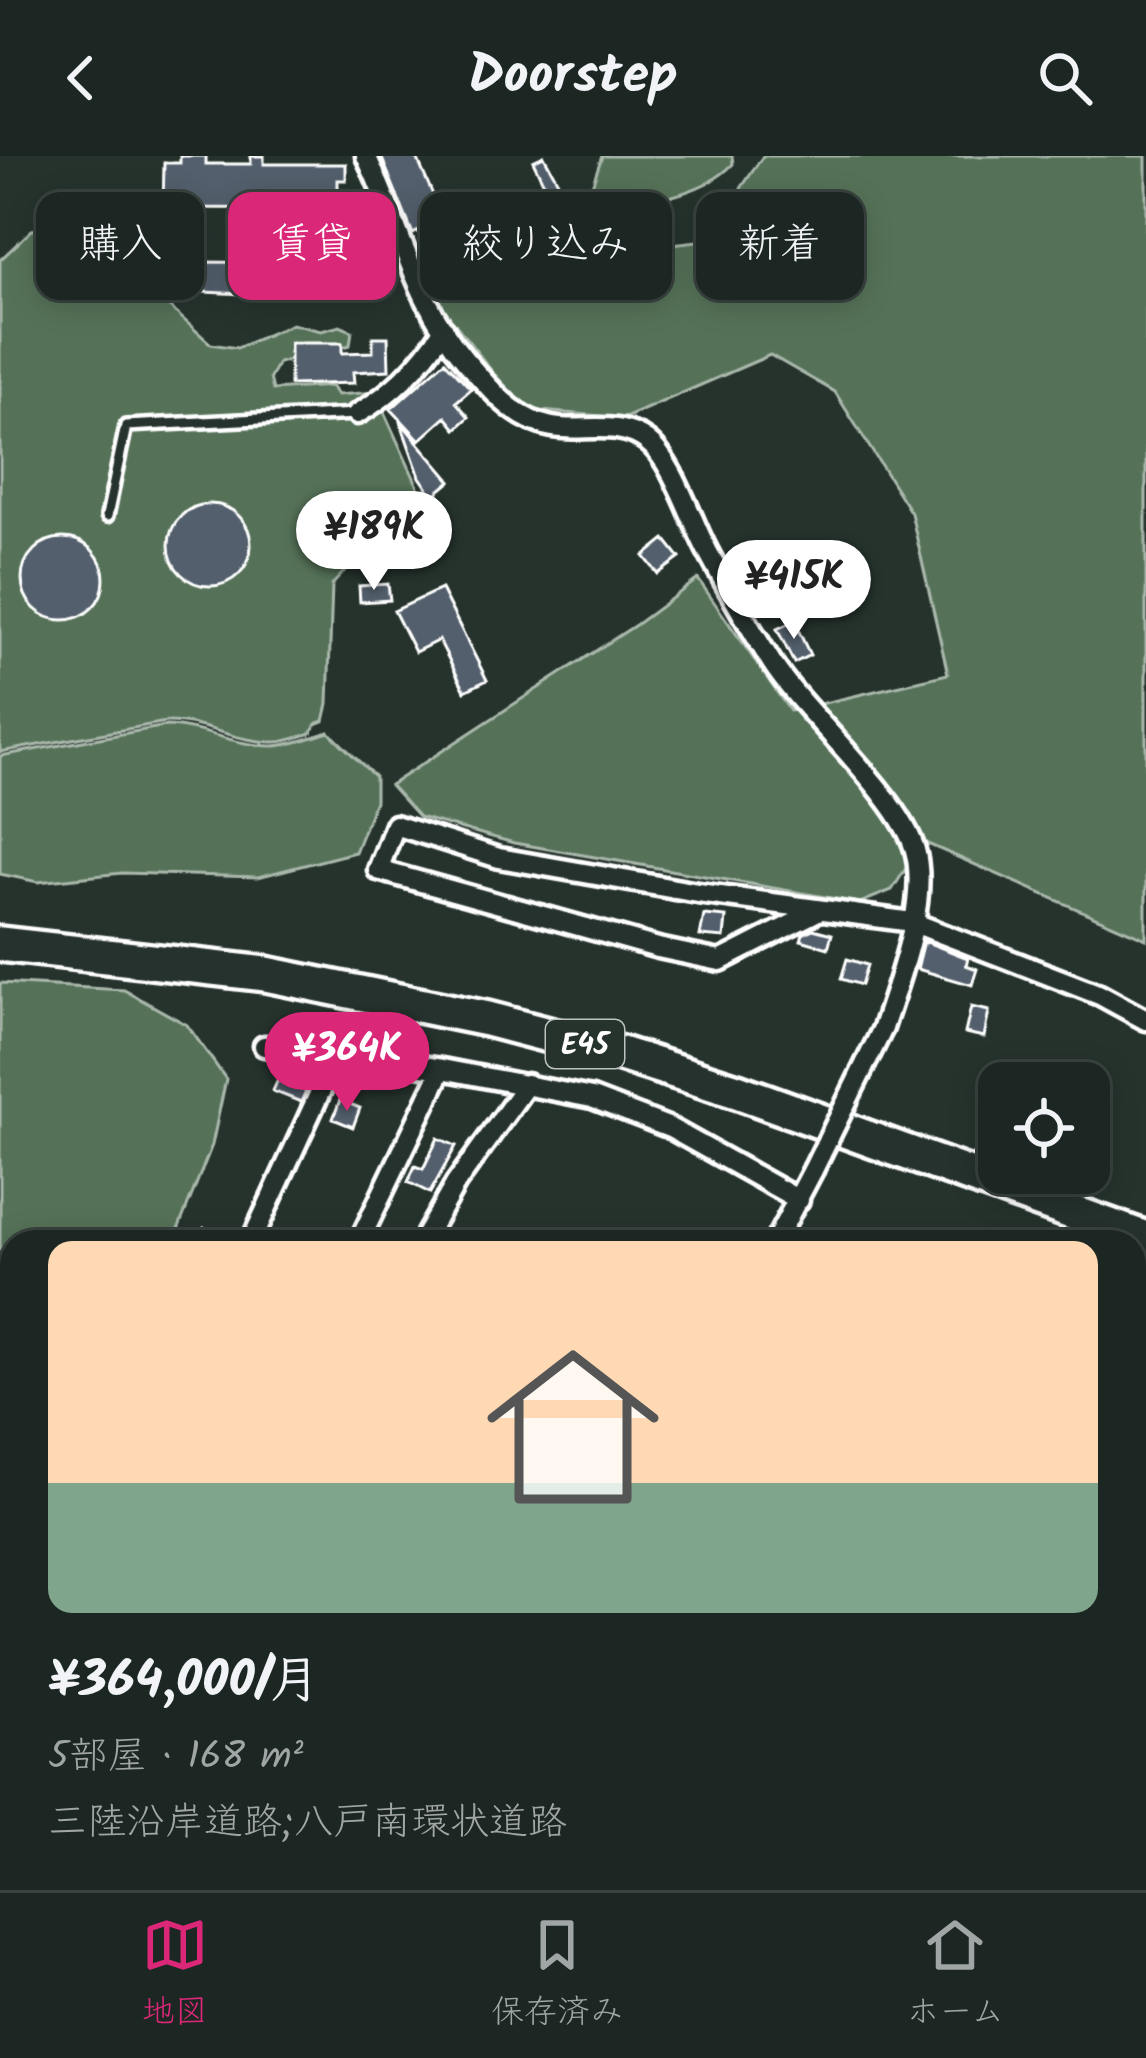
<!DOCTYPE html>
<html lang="ja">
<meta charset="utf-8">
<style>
:root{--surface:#1c2622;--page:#29322f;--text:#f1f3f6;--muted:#a0a5a5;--line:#3a4340;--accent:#db2777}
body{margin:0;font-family:Kalam,"Klee One",sans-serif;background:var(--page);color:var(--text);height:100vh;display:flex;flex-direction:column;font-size:45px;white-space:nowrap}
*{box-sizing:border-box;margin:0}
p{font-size:39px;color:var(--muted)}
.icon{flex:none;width:66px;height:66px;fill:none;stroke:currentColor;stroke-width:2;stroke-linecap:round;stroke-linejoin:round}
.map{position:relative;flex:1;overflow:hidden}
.drawer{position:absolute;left:0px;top:1074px;width:1146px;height:660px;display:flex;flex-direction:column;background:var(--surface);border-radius:36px 36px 0 0;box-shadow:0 6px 30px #0003,0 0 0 3px var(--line)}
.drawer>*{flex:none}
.top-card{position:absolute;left:36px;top:36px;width:1074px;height:108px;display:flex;gap:24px}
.tools{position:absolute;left:978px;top:906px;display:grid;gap:24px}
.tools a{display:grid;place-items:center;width:132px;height:132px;border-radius:24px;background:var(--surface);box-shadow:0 6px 30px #0003,0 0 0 3px var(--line);font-size:60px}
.price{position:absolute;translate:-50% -102px;padding:0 27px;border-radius:42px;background:#fff;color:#222;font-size:39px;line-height:78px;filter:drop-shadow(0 3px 6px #0008)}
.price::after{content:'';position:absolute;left:50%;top:72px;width:36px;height:27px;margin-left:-18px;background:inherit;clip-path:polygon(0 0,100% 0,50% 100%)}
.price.active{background:var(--accent);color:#fff}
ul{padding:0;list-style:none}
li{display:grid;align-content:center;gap:24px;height:636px;padding:0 48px}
li span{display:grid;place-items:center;height:372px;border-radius:24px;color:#555}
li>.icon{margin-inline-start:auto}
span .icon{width:216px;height:216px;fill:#fffc;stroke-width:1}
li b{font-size:51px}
.tag{padding:0 42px;border-radius:24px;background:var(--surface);box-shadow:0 6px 30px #0003,0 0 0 3px var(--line);font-size:42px;line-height:108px}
.tag.active{background:var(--accent);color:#fff}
header{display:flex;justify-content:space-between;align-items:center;height:156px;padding:0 48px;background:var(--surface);font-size:54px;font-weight:700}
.tabs{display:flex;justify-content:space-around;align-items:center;height:168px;border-top:3px solid var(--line);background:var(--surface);font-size:33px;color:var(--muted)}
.tabs a{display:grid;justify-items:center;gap:6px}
.tabs .active{color:var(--accent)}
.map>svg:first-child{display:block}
.green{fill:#557259;stroke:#aab8ac;stroke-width:3}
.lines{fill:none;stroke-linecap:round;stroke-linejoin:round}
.river{stroke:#446868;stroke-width:30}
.building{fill:#525f6c;stroke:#fff;stroke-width:3}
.lane-casing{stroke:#fff;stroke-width:18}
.street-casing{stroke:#fff;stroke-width:27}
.highway-casing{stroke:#fff;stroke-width:42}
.lane{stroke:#26332d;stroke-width:9}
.street{stroke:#26332d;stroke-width:18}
.highway{stroke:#26332d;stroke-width:33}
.street-bridge-casing{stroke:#fff;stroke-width:27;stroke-linecap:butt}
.street-bridge{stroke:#26332d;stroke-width:18}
.labels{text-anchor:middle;stroke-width:9;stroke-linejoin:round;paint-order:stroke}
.shield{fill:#26332d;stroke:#bec2c0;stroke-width:3}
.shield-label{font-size:30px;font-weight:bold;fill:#fff}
</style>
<header><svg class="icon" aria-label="back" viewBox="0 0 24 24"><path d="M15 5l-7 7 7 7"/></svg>Doorstep<svg class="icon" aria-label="search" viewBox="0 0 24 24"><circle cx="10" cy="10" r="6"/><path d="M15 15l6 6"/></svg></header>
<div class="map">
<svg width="1146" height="1734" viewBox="0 0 1146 1734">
<rect width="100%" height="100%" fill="#26332d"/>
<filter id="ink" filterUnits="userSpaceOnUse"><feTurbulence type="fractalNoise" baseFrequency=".00833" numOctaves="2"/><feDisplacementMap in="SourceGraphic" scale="24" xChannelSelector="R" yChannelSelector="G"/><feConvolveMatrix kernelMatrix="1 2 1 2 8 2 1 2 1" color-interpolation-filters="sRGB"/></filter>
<g filter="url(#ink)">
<path class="green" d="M602,0H732L733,8C700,43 634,47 588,57L585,50Z
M763,0H1146V783L923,686L892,734L860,747L514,687L419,661L390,629L637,468L698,423L790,555L948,518L911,357L835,236L770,199L625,262L529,254L494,218L438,146L435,116L479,85L522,88L583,119L628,93L706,84Z
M50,72L87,79L97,92L131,82L138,93L125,100L134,130L145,129L211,188L237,192L292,168L321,175L340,170L352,175L350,189L278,207L270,222L273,234L331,230L337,239L375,236L425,346L375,372L376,380L332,429L328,548L324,565L316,568L311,577C299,581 285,587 273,586C235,586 203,565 166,566L0,596V104L32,74Z
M166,570C202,571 235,590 272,590C290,590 312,581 329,576L375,621V645L355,696L258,721L122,717L38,726L0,718V600Z
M0,827L124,834L187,869L226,923L212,989L173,1086H12V1426L0,1442Z
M1134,1110L1146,1114V1288L1137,1313H1134Z
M736,1722H1029L1017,1734H743Z"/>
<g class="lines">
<path class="river" d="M0,1689L12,1690
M582,1722L587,1734"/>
</g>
<path class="building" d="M180,0H206V8H251V0H264V8H346V24H338V53L163,52L164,7H180Z
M381,0H416L447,71L431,80L426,71L413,78Z
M544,0L575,57L561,63L533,5Z
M389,91L394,126L389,127L390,135L325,141L324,133H320L317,98Z
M204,106L292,107V137L287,140L204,136Z
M373,181H388L389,214L353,216L354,227L290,229V187H342V197L373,196Z
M445,205L471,233L456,246L469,261L456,273L446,261L420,284L391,253Z
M400,265L451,325L433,340L420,321Z
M169 389a41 41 0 1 1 82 0a41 41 0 1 1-82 0Z
M22 423a41 41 0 1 1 82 0a41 41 0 1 1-82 0Z
M665,383L680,402L658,418L644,400Z
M388,428L390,444L360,446L359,430Z
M441,433L487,524L465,535L439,484L415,496L394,455Z
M794,465L810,499L794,507L777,473Z
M704,759L726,761L724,782L700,780Z
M813,773L832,778L828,792L801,784L803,778Z
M924,785L968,802L966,809L977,813L972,829L917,813Z
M847,803L867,809L861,829L841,823Z
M971,851L989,855L984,881L965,877Z
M280,919L308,930L301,946L273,935Z
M340,944L360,952L353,971L333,963Z
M438,982L456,990L430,1037L408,1026L415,1010L423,1013Z
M204,1072L238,1085V1086H198Z"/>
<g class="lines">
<g class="lane-casing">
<path id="lane" d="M107,360L126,270L357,258"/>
</g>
<g class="street-casing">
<path id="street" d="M366,0C400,69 414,144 465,204C486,228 509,258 541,268C575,280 615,261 647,285C673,304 692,367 708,396C728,433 749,471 772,507C806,560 900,640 915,694C929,744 899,823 883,872
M357,258C392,238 422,207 444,173
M818,755L720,805L658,792L378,714L395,669L499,702L698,737L912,766L1100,839L1146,864
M264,890L338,897L442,913L592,942L670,972L799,1044
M251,1086L338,897
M359,1086L442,913
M422,1086L456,1027L527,928
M775,1086L813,1014
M1134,1468L1146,1462
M0,1499L12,1480"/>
</g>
<g class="highway-casing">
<path id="highway" d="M0,788L266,818L487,863L621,898L737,935L1146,1083"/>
</g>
<use href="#lane" class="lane"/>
<use href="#street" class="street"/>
<use href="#highway" class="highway"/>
<g class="street-bridge-casing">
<path id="street-bridge" d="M813,1014L883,872"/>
</g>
<use href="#street-bridge" class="street-bridge"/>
</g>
</g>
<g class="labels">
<rect class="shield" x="546" y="864" width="78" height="48" rx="9"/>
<g class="shield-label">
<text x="585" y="898">E45</text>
</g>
</g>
</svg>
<div class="tools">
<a><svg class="icon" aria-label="locate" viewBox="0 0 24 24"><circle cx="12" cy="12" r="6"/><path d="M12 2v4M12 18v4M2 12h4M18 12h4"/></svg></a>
</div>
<b class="price" style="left:374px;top:437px">¥189K</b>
<b class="price" style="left:794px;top:486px">¥415K</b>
<b class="price active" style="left:347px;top:958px">¥364K</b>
<div class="top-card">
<a class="tag">購入</a>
<a class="tag active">賃貸</a>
<a class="tag">絞り込み</a>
<a class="tag">新着</a>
</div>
<section class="drawer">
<ul>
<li><span style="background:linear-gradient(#ffd9b3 65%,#7fa58c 0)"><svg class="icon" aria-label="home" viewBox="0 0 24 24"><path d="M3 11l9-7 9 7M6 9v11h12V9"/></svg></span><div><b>¥364,000/月</b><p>5部屋 · 168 m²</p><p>三陸沿岸道路;八戸南環状道路</p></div></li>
</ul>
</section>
</div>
<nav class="tabs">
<a class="active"><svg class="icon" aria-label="map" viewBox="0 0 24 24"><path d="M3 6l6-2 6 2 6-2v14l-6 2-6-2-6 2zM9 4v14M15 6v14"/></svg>地図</a>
<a><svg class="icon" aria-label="saved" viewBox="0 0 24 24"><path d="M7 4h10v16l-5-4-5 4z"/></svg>保存済み</a>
<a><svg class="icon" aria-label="home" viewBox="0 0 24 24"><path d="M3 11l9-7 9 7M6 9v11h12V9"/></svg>ホーム</a>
</nav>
